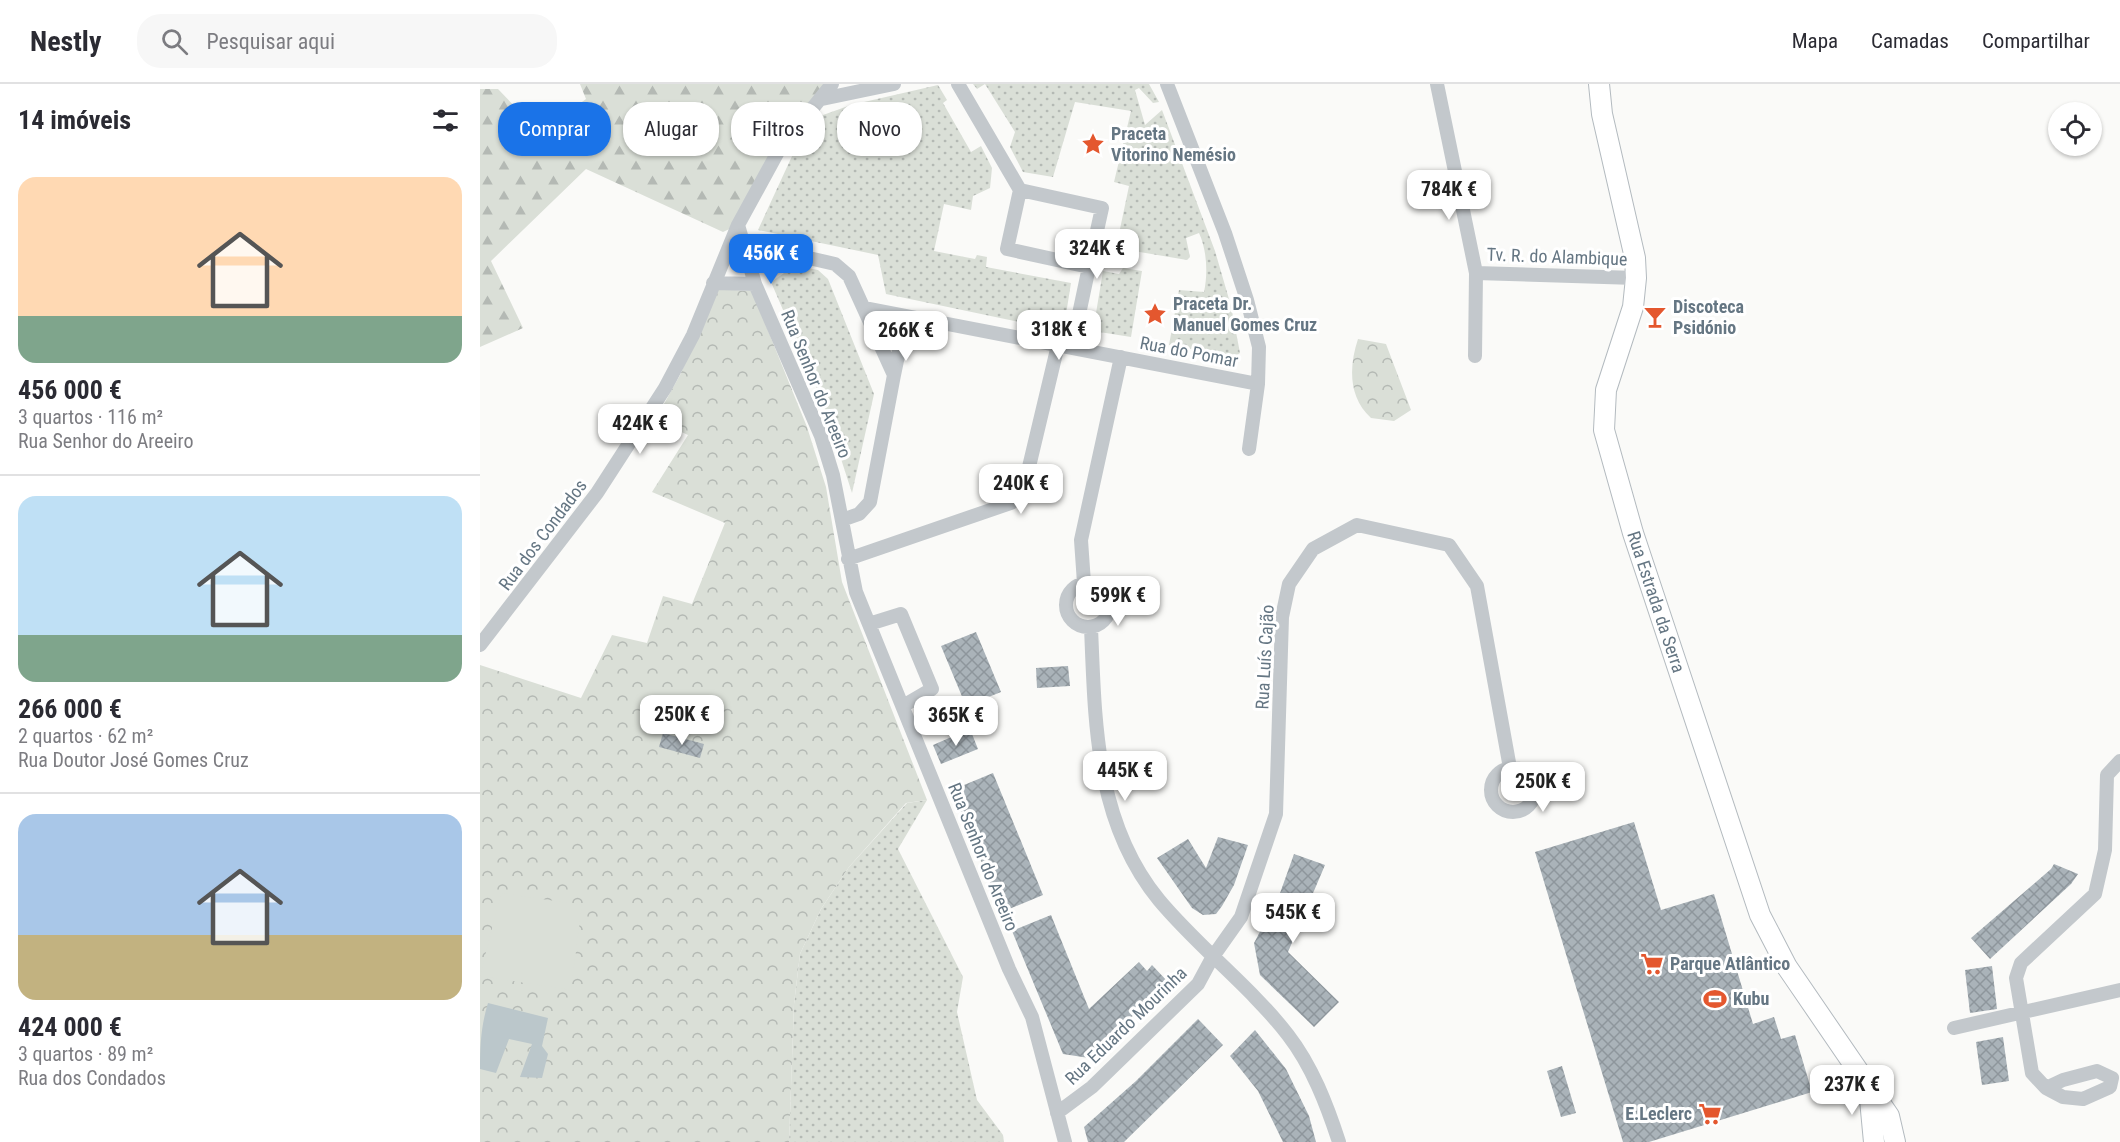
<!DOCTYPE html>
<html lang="pt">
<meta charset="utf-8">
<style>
:root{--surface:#fff;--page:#f7f7f7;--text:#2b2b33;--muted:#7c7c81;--line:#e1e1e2;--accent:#1a73e8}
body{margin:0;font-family:"Roboto Condensed",sans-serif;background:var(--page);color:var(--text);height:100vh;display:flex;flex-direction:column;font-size:22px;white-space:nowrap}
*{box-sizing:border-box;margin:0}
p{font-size:20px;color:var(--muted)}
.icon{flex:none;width:33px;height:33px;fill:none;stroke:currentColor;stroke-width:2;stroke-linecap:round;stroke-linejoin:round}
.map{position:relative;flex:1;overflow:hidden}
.panel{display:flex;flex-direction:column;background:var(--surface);width:480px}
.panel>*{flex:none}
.top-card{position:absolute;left:18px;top:18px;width:570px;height:54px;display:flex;gap:12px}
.fabs{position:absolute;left:1568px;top:18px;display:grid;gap:12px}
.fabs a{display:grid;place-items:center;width:54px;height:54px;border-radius:50%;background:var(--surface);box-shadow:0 2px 4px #0004;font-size:30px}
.price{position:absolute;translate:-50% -51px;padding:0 14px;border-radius:12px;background:#fff;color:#222;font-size:20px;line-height:39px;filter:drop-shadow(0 2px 3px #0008)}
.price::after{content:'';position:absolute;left:50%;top:36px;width:18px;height:14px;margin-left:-9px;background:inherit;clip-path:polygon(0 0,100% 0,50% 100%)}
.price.active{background:var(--accent);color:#fff}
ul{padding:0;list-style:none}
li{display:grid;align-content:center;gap:12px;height:318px;padding:0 18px}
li+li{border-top:2px solid var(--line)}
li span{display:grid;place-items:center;height:186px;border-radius:18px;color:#555}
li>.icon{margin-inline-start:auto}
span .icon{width:108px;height:108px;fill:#fffc;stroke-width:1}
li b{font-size:26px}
h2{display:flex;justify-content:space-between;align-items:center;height:72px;padding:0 18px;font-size:26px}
.pill{padding:0 21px;border-radius:24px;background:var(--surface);box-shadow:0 2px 4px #0004;font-size:21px;line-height:54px}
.pill.active{background:var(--accent);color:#fff}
header{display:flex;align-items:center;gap:36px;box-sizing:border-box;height:84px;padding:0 30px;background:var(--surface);border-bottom:2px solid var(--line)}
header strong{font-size:28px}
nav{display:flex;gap:33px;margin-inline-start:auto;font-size:21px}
.search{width:420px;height:54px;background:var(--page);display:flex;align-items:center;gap:15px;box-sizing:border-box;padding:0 21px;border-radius:24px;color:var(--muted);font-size:22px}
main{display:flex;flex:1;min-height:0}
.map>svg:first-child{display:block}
.grass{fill:url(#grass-dots)}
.forest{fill:url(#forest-firs)}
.park{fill:url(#park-crowns)}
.pitch{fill:#dadfd7}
.water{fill:#bbc7cb}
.building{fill:url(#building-cross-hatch)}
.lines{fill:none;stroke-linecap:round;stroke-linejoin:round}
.secondary-casing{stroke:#b3babf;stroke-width:22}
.street{stroke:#c3c8cc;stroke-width:14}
.secondary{stroke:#fff;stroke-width:20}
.labels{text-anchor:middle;stroke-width:6;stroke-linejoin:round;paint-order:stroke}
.poi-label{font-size:18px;font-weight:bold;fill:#657683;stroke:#fff;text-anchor:start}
.street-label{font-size:18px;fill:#657683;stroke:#fff}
</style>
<header>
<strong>Nestly</strong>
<div class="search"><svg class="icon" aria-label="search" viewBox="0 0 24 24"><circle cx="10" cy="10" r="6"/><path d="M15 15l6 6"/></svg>Pesquisar aqui</div>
<nav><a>Mapa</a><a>Camadas</a><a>Compartilhar</a></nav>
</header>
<main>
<section class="panel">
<h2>14 imóveis<svg class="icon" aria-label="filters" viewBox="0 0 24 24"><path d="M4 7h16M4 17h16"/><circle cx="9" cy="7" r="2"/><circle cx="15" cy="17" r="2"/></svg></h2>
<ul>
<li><span style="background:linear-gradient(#ffd9b3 75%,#7fa58c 0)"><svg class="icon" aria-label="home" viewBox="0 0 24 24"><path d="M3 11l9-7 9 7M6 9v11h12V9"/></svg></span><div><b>456 000 €</b><p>3 quartos · 116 m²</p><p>Rua Senhor do Areeiro</p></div></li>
<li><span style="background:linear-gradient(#bfe0f5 75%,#7fa58c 0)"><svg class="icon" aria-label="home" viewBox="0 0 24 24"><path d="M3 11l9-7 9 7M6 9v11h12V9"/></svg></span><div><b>266 000 €</b><p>2 quartos · 62 m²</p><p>Rua Doutor José Gomes Cruz</p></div></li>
<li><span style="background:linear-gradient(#a9c7e8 65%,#c2b280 0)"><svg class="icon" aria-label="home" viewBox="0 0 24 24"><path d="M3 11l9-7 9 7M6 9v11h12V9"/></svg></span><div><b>424 000 €</b><p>3 quartos · 89 m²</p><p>Rua dos Condados</p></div></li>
</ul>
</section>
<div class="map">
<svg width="1640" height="1058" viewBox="0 0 1640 1058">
<defs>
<pattern id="grass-dots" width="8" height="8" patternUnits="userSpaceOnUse" patternTransform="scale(1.5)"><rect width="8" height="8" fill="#dadfd7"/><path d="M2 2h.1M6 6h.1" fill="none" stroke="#b4b9b4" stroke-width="1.8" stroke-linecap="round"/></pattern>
<pattern id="forest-firs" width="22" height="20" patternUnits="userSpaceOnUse" patternTransform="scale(1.5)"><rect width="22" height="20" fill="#dadfd7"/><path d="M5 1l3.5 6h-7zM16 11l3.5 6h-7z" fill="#b4b9b4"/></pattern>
<pattern id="park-crowns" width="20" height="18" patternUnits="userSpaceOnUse" patternTransform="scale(1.5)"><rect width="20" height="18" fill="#dadfd7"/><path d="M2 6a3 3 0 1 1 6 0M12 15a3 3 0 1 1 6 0" fill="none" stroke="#b4b9b4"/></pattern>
<pattern id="building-cross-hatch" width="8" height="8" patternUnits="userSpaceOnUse" patternTransform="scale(1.5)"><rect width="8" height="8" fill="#aab3b9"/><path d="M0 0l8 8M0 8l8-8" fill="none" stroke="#8e969c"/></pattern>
</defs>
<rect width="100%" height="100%" fill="#fafaf8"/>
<path class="grass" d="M493,0H669L679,18L673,19L659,4L655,6L665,41L682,26L735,167L751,222L760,269L754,273L689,261L699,206L724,208C728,190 727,166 719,149L706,154L710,173L707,176L636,164L649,102L634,98L651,27L595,18L573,93L543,88L530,63L535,48L505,0L497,5Z
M458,1L467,16L463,19L491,68L501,62L512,84L510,104L493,112L491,126L464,120L454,167L495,175L497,171L507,173L506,183L591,199L584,243L578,246L406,210L398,171L278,146L313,70L343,31L371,21Z
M322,183L338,186L348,195L394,310L372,409L343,319L291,198L307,187Z
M643,184L662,187L651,253L613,247L623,187L639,190Z
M447,716L418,765L483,893L477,928L497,1016L523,1051L524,1058H309L314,920L320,870L341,825L369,783L427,719Z"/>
<path class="forest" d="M100,0H352L299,66L258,141L243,148L106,85L11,177L43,244L0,263V5H18L60,49L106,15Z"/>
<path class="park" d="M237,205L272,207L327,343L346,403L362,498L447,716L426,719L369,783L341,825L320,870L314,920L309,1058H0V581L101,614L132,551L167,559L183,512L212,520L245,439L172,408L208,351L175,336L200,291Z
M878,255L906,260L931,326L914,337L891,334C868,313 869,282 878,255Z"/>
<path class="pitch" d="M21,809L102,821L91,906L0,892Z"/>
<path class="water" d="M8,919L68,934L62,962L68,970L62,994L40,993L52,960L29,955L16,989L0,985C0,961 1,942 8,919Z"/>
<path class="building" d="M496,548L521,608L486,622L461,562Z
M588,582L590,602L557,604L556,584Z
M490,645L498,665L461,680L453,661Z
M183,649L224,660L220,674L179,663Z
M513,689L563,811L522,828L472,706Z
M1154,738L1181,826L1234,810L1273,940L1294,933L1301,955L1315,951L1332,1008L1169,1058H1143L1055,768Z
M738,753L768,761L754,801L742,822L736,830L723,831L712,824L677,774L708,755L726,784Z
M814,770L845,781L808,868L859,918L834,943L780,891L774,859L799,812Z
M1574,780L1598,790L1591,800L1510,875L1491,854L1571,785Z
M571,831L609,925L659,878L667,887L672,881L688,898L609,974L583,970L532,847Z
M1512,882L1517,925L1490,929L1485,886Z
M718,935L743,961L644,1058H608L604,1043L656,997Z
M775,946L806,985L829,1032L836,1058H803L778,1007L750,972Z
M1523,953L1529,997L1502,1001L1496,958Z
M1082,982L1096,1029L1081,1033L1067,987Z"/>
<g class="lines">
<g class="secondary-casing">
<g id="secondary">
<path id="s1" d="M1119,0L1122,30L1155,174L1156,194L1153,223L1126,306L1124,346L1153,449L1280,831L1307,883L1409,1032L1415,1058"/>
<path d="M1389,1005L1394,1058"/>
</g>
</g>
<path class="street" d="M478,0L540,106
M687,0L745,149L767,216L779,263L778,300L769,365
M957,0L996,189L995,272
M342,15L414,0
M540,106L622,124L609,183L527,165Z
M301,176L320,172L355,180L369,192L414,291L390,418L379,430L362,436
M996,189L1156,194
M233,199L275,200L258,141
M275,200L341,352L353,391L376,508L529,885L552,933L585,1058
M385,224L778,300
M592,263L609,183
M414,291L426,233
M368,475L531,419L543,408L578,261
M604,499L601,456L641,273
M586 521a22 22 0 1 1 44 0a22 22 0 1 1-44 0Z
M389,540L421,530L452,605L423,622
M611,543C615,638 615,738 679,816C719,864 770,902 808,951C832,982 847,1021 859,1058
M0,561L117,409L185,304L213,251L258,141L299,66L352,0
M1011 706a22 22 0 1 1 44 0a22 22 0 1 1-44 0Z
M1474,944L1640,906
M1566,1004L1583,996L1617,987L1632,994L1630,1003L1603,1015L1583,1013L1566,1004L1552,989L1536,894L1541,879L1615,810L1625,766L1627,691L1640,677
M577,1029L612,1003L718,900L732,874L761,833L796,730L802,533L809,500L833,465L877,441L969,461L997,502L1030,684"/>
<use href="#secondary" class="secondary"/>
</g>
<defs>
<g id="sight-bare" transform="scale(1.8)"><path d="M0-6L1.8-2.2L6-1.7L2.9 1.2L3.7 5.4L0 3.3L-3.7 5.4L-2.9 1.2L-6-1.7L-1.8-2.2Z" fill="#e4572e" stroke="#fff" stroke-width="2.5" paint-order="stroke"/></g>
<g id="bar-bare" transform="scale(1.8)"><path d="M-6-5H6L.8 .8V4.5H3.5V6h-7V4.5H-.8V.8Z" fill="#e4572e" stroke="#fff" stroke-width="2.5" paint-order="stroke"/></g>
<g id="supermarket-bare" transform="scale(1.8)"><path d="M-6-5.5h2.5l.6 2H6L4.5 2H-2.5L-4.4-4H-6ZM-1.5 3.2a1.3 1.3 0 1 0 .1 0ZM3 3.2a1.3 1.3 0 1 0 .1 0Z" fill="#e4572e" stroke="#fff" stroke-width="2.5" paint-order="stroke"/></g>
<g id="stadium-bare" transform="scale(1.8)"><path d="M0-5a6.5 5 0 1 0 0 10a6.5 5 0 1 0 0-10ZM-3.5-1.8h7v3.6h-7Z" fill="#e4572e" stroke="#fff" stroke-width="2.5" paint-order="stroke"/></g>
</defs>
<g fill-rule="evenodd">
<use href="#sight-bare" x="613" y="60"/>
<use href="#sight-bare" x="675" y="230"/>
<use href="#bar-bare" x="1175" y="233"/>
<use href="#supermarket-bare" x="1172" y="880"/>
<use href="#stadium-bare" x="1235" y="915"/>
<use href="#supermarket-bare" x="1230" y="1030"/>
</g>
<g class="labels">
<g class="poi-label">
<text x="631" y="56">Praceta<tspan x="631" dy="21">Vitorino Nemésio</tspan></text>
<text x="693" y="226">Praceta Dr.<tspan x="693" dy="21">Manuel Gomes Cruz</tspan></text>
<text x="1193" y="229">Discoteca<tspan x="1193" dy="21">Psidónio</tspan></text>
<text x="1190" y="886">Parque Atlântico</text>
<text x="1253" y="921">Kubu</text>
<text x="1212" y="1036" text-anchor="end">E.Leclerc</text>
</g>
<g class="street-label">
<text transform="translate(1077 173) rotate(2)" y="6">Tv. R. do Alambique</text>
<text transform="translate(709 268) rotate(11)" y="6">Rua do Pomar</text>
<text transform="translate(336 300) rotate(68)" y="6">Rua Senhor do Areeiro</text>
<text transform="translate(63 451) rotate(-53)" y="6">Rua dos Condados</text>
<text dy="6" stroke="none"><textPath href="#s1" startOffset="534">Rua Estrada da Serra</textPath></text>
<text transform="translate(785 573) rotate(-87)" y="6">Rua Luís Cajão</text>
<text transform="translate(503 773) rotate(68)" y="6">Rua Senhor do Areeiro</text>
<text transform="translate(646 942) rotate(-44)" y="6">Rua Eduardo Mourinha</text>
</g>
</g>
</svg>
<div class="fabs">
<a><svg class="icon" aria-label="locate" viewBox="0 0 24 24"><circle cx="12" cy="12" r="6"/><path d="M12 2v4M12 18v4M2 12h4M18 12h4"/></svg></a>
</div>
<b class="price" style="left:969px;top:137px">784K €</b>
<b class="price" style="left:617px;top:196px">324K €</b>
<b class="price active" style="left:291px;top:201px">456K €</b>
<b class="price" style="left:579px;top:277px">318K €</b>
<b class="price" style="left:426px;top:278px">266K €</b>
<b class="price" style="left:160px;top:371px">424K €</b>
<b class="price" style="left:541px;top:431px">240K €</b>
<b class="price" style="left:638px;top:543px">599K €</b>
<b class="price" style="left:202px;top:662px">250K €</b>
<b class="price" style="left:476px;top:663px">365K €</b>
<b class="price" style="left:645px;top:718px">445K €</b>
<b class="price" style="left:1063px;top:729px">250K €</b>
<b class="price" style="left:813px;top:860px">545K €</b>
<b class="price" style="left:1372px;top:1032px">237K €</b>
<div class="top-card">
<a class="pill active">Comprar</a>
<a class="pill">Alugar</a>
<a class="pill">Filtros</a>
<a class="pill">Novo</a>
</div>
</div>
</main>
